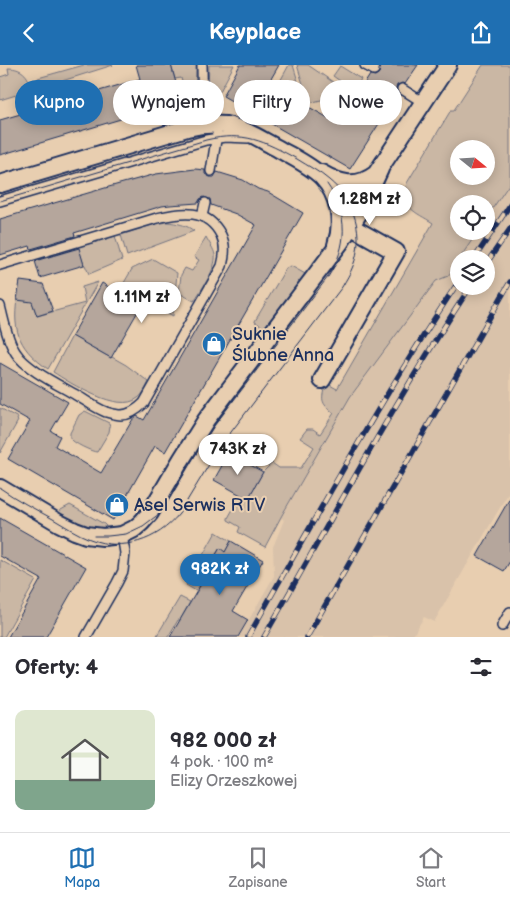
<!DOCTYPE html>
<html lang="pl">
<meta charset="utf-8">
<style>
:root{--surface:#fff;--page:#f7f7f7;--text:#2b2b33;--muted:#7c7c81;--line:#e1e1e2;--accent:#1f6fb2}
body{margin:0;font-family:"Balsamiq Sans",sans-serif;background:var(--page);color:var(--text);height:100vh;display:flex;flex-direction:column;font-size:19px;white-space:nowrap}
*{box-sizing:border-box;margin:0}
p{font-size:16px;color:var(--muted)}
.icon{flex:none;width:28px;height:28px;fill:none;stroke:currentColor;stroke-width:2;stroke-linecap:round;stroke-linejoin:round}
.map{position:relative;height:572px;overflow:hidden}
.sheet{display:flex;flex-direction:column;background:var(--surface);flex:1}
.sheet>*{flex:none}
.hud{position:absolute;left:15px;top:15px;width:480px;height:45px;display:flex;gap:10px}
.needle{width:32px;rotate:108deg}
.fabs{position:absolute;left:450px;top:75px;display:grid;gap:10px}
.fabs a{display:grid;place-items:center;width:45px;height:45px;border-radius:50%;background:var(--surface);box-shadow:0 2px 12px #0003;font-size:25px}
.price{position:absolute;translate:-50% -42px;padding:0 11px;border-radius:18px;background:#fff;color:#222;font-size:16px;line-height:32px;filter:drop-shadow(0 1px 2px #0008)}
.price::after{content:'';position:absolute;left:50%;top:30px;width:15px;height:11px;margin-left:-8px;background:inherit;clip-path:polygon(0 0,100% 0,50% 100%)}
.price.active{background:var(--accent);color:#fff}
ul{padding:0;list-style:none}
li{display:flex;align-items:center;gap:15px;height:125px;padding:0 15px}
li span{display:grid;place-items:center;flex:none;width:140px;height:100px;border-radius:10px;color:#555}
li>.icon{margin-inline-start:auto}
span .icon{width:60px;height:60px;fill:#fffc;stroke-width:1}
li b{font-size:21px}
h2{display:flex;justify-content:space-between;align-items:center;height:60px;padding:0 15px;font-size:21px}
.tag{padding:0 18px;border-radius:22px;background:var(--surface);box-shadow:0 2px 12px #0003;font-size:18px;line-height:45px}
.tag.active{background:var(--accent);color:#fff}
header{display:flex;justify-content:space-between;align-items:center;height:65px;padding:0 15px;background:var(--accent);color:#fff;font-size:22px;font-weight:700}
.tab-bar{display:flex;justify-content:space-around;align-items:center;height:70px;border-top:1px solid var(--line);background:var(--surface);font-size:14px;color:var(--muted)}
.tab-bar a{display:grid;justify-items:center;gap:2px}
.tab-bar .active{color:var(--accent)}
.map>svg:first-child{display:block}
.built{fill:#d9c2aa}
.green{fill:#cab7a4;stroke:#727381;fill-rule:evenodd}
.building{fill:#b5a69c;stroke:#1b2f5e}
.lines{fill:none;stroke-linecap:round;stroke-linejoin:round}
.lane-casing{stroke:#1b2f5e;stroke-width:12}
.street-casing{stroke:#1b2f5e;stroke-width:20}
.lane{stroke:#e8ceb0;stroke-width:9}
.street{stroke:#e8ceb0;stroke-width:16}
.tram{stroke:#1b2f5e;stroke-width:1}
.rail-casing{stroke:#1b2f5e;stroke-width:5.5}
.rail{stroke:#e8ceb0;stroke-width:4;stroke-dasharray:11;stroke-linecap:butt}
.labels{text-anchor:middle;stroke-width:4;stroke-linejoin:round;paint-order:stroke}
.poi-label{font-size:18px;fill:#1b2f5e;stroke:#e8ceb0;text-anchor:start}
</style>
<header><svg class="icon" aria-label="back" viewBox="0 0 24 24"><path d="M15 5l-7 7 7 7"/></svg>Keyplace<svg class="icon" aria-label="share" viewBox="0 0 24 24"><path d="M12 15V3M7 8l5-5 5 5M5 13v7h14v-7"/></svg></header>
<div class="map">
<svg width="510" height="572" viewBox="0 0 510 572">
<rect width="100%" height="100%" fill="#e8ceb0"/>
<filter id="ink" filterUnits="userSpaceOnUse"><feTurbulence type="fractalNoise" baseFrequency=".02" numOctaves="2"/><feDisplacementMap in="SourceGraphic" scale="10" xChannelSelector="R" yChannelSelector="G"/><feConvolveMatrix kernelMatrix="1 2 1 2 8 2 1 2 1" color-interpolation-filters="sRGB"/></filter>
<g filter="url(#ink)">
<path class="built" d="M510,118V425L434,557L424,552L412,572H239L274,511L273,482L284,455L281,453L350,332L436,216L448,211L459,195V221H486V194H459L478,166H486V153Z"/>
<path class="green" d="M84,0H113L40,23H38C35,20 35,16 38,13Z
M171,0H196L195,31L186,32L181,13L175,14Z
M209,0H234L218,30L209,24L208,22Z
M289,0H293L304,36L278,20Z
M297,0H308L349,28L309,38Z
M483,0H510V118L486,153V139H459V166H478L448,211L436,216L350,332L282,450L265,482L238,467L240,462L228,455V453L241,430L248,433L263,407L272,398L279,403H301L314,382L300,373L307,364H313L320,369L334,348C320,338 321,334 326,318L337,324L433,158C416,147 399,143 407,118L451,45H454ZM459,84H486V111H459Z
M340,1L361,14L354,26L333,11Z
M8,3C24,3 29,12 32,25L0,35V12L9,9Z
M167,157C177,158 187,160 194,166L127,191L121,170L152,160Z
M115,171L122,195L89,209L85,200H84L78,182Z
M206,172C209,178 214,184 215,190C217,203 201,225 194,236L179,228L181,210L185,203L192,206L199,195L194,192Z
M153,194L177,208L173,251L121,223L132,204Z
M291,201L307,210L269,261L263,262L255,257V256L286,203Z
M98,217L48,304C21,285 12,268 17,235L32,236L37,251L85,238L82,222Z
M72,271L111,293L112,292L126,300L149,317C146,322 143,330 138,333C119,349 70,318 53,307Z
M0,343L18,353L17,355L18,356L0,388Z
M85,346L109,358L110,361L109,367L97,387C92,387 73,378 70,373C70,371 70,370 70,368L79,350Z
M70,440L104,459L106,461L104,465L81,461L58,448L59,446Z
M216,467L231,476L225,487L219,484L205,508L207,509L196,526L186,520Z
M0,495L36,515L4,572H0Z
M180,532L190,537L180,555H178L168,572H156Z"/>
<path class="building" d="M136,0H171L181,36L0,90V55L140,14Z
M240,0H279L268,19L339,59L370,10L375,11L379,8L380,4L378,0H418L405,19L402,18L397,20L396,24L398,29L350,104L223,31Z
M195,104L205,105V109L210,112H214L217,107L243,115L258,124L268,127L303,148L165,387L155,381L113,455L8,394L30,356L0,339V298L68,337L51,366L60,371L55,381L101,408L133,354L137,351L144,355L256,160L236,149L211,140L210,134L204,132L200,134L198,138L170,140L162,141L74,168L75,171L31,184L30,181L0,190V154L105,123L156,109Z
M79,183L84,200L40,213L35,196Z
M20,216L43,219L53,246L37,251L32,237L17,235Z
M102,218L141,241L111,293L72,271Z
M229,388L263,407L248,434L214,415Z
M510,433V496L504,506L477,491Z
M0,453L86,502L46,572H8L41,514L0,491Z
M231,476L263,495L233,546L248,555L238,572H170L207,509L205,508L220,483L225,487Z"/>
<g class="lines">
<g class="lane-casing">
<path id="lane" d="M202,0L203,60
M365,0L374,5
M402,24L424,38
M211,106L217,69
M0,136L206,75L225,72L248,73
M202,151L205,138
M0,200L157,153C182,147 207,143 221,170C226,180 225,190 222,201L144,338C138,344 131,350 121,350C116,350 110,348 106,347C95,343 85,335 76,330C59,320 26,304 16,288C7,275 4,256 0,241
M502,561L510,547
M86,572L117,518L123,506L125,488L122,470"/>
</g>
<g class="street-casing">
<path id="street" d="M321,108C340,119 356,124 376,109L448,0
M0,119L187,63C199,60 212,59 225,60C244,63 260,74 277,83C292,92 310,100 322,112C339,130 344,157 336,180
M322,315L396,187L341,156
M0,423L59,458L75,466L86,470L103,472L122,470L134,464L141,458L150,448L181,395L206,355L340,178L362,143L380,104"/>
</g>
<use href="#lane" class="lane"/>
<use href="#street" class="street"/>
<path class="tram" d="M0,136L206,75C244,66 264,76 297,94C308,101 320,107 329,115C355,136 365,170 353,201C350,209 346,215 342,222L228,371L213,393L179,449C157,476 123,487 90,474C77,469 65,461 53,454C35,444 17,435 0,423
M94,471H108L126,469L143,461L159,449L170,433L196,389L214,361L328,212C348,181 349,150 327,119"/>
<g class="rail-casing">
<path id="rail" d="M474,194L510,140
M486,199L510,164
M248,572C316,452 382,331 459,216
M264,572C332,454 395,334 471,221
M307,572L510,217"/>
</g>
<use href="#rail" class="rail"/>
</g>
</g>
<defs>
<g id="shop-disc" transform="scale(1.25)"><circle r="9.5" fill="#1f6fb2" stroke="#e8ceb0"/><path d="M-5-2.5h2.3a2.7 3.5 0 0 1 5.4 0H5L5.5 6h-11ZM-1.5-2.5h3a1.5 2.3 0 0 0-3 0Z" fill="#fff"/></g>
</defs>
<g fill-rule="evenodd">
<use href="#shop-disc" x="214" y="279"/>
<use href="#shop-disc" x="117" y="440"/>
</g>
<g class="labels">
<g class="poi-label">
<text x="232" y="275">Suknie<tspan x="232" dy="21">Ślubne Anna</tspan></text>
<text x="134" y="446">Asel Serwis RTV</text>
</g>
</g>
</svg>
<div class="fabs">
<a><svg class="needle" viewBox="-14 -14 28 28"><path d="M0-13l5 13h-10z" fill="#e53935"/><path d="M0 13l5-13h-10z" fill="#7c7c81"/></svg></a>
<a><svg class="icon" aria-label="locate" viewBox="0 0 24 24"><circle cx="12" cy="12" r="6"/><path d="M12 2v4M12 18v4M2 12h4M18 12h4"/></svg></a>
<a><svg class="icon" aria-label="layers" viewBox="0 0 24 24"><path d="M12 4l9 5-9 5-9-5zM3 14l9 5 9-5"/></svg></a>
</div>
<b class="price" style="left:370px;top:161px">1.28M zł</b>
<b class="price" style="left:142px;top:259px">1.11M zł</b>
<b class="price" style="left:238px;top:411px">743K zł</b>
<b class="price active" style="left:220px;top:531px">982K zł</b>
<div class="hud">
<a class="tag active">Kupno</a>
<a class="tag">Wynajem</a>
<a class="tag">Filtry</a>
<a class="tag">Nowe</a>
</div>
</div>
<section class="sheet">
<h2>Oferty: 4<svg class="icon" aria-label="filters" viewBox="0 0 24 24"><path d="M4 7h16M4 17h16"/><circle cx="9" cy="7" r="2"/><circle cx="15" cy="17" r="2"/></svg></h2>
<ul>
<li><span style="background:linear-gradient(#dfe7d0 70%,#7fa58c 0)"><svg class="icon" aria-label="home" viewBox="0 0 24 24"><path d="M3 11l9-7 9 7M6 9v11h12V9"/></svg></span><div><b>982 000 zł</b><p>4 pok. · 100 m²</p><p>Elizy Orzeszkowej</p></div></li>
</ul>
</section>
<nav class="tab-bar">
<a class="active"><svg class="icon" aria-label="map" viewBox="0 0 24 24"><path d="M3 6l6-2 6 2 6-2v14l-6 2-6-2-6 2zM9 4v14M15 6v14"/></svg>Mapa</a>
<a><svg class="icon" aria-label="saved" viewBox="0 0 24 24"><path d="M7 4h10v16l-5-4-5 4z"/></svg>Zapisane</a>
<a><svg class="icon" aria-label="home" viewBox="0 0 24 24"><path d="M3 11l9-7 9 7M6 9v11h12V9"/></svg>Start</a>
</nav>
